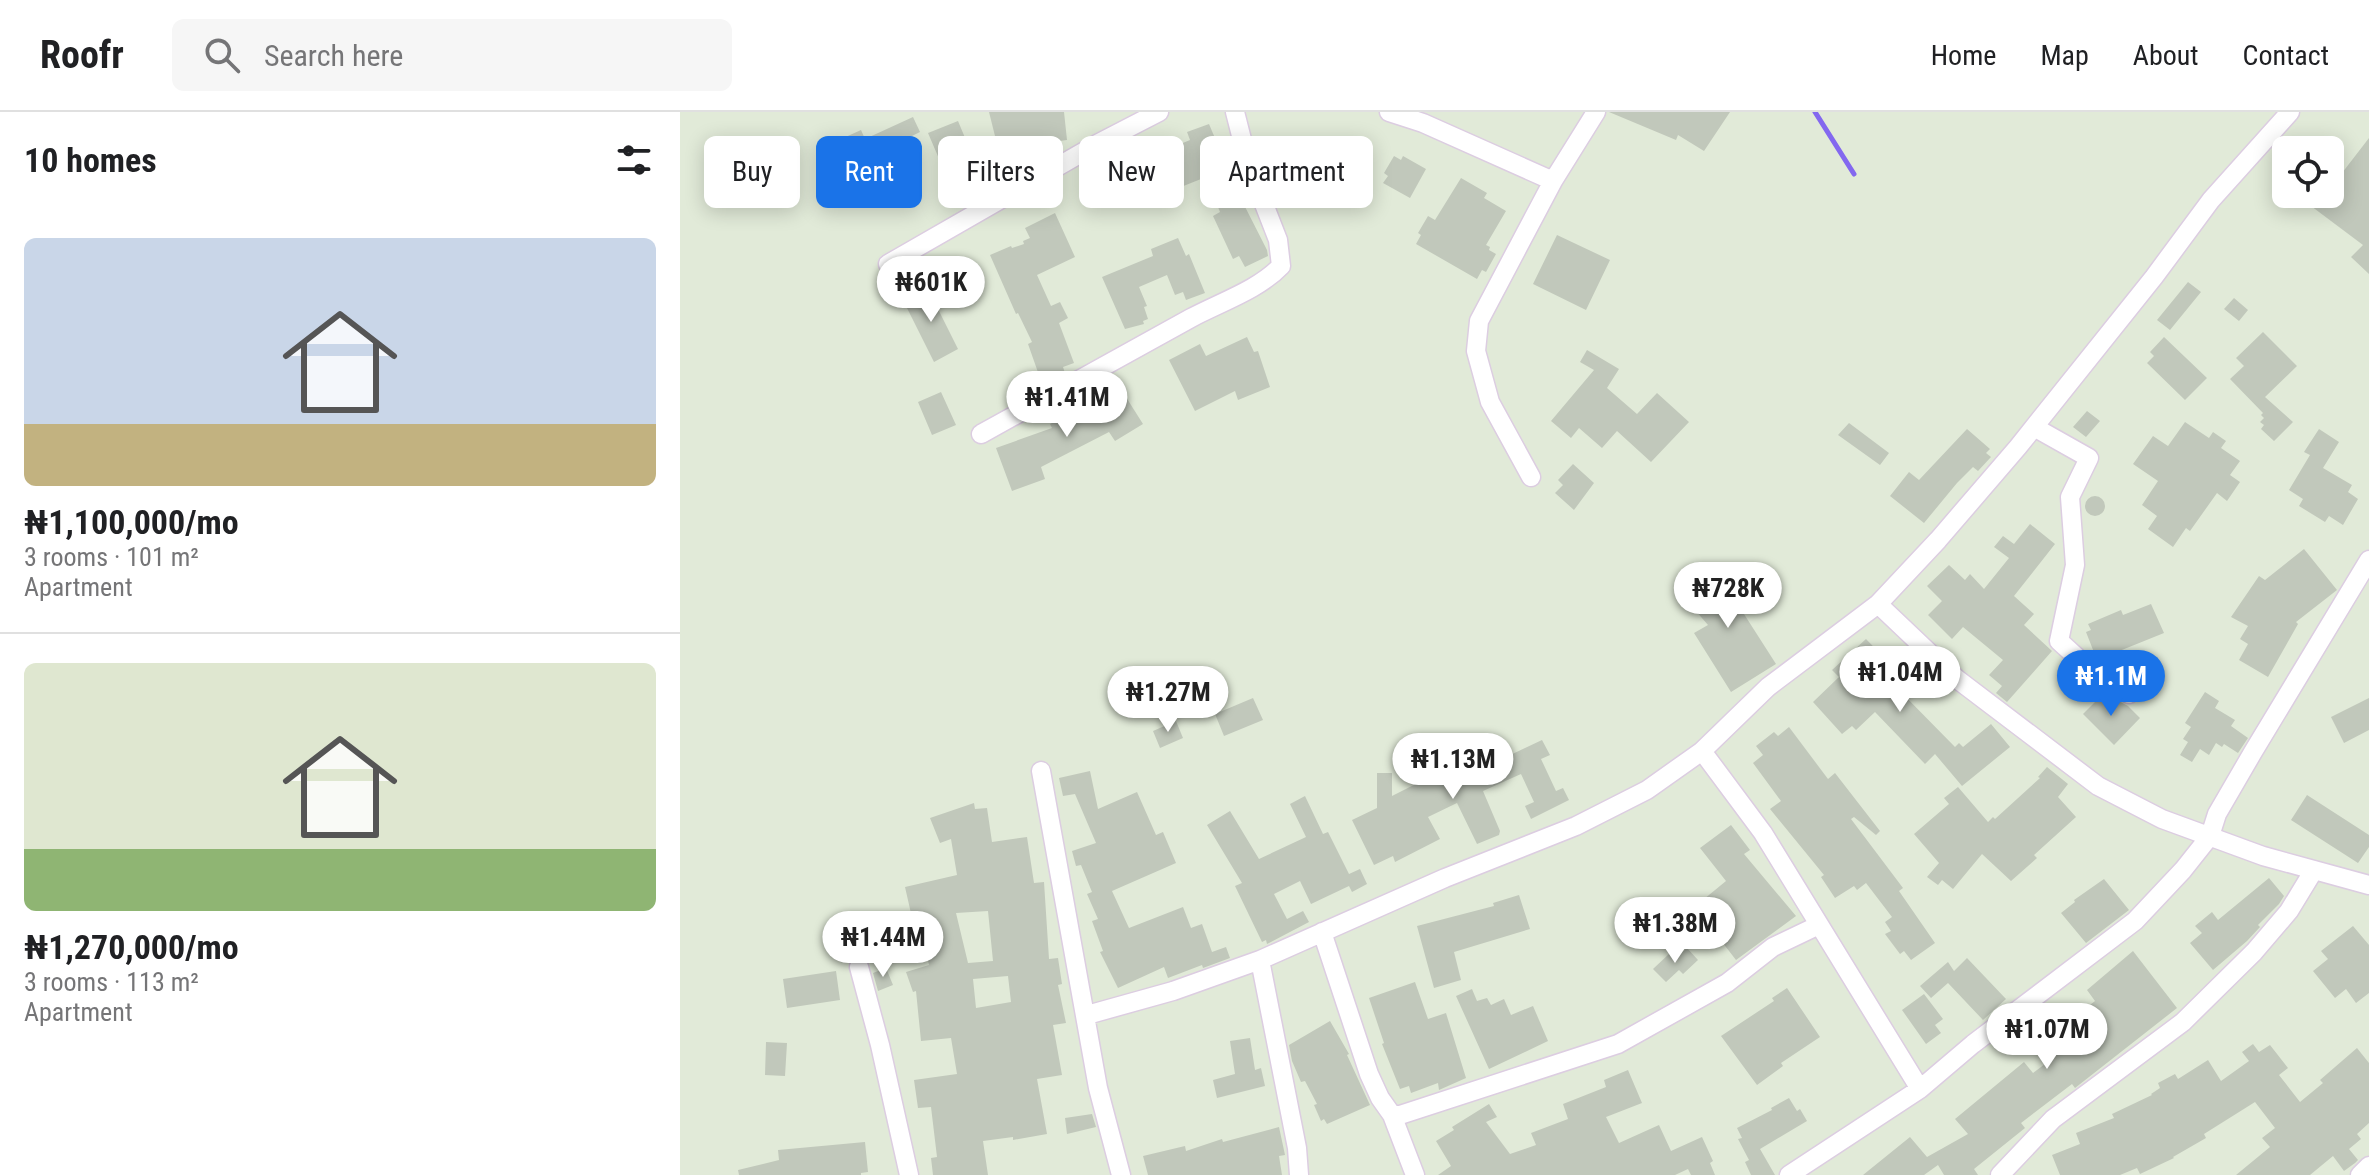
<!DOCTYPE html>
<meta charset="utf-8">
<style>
:root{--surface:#fff;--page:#f6f6f6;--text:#202124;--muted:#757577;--line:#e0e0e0;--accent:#1a73e8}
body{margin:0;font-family:"Roboto Condensed",sans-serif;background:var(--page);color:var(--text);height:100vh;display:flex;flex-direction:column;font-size:30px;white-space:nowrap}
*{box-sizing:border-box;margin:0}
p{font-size:26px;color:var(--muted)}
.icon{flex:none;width:44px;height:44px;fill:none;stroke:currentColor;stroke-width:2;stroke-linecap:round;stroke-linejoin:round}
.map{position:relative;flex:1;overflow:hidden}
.side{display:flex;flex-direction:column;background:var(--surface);width:680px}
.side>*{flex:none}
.hud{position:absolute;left:24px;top:24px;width:760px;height:72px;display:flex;gap:16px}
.fabs{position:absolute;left:1592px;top:24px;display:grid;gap:16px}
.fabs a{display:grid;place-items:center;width:72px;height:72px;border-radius:12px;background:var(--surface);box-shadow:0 4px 20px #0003;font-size:40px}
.price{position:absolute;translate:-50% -68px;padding:0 18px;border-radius:28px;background:#fff;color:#222;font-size:26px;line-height:52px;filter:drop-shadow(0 2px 4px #0008)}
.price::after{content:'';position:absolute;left:50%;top:48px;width:24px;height:18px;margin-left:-12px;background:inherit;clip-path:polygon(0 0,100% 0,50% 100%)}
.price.active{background:var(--accent);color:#fff}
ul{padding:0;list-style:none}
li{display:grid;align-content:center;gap:16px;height:424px;padding:0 24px}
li+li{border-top:2px solid var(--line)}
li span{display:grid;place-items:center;height:248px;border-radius:12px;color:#555}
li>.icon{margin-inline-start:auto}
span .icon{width:144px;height:144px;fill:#fffc;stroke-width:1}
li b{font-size:34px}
h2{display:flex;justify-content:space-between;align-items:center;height:96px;padding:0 24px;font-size:34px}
.chip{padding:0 28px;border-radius:12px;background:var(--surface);box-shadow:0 4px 20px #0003;font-size:28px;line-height:72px}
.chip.active{background:var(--accent);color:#fff}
header{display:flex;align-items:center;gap:48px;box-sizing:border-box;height:112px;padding:0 40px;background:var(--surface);border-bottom:2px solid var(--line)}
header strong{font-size:38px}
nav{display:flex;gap:44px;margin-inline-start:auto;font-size:28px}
.search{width:560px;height:72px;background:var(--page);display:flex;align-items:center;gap:20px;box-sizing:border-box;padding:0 28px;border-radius:12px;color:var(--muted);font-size:30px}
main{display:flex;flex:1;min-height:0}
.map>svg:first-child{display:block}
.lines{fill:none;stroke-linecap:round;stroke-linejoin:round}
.stream{stroke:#8368ef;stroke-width:5}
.building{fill:#c1c8bb;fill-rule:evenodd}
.minor-casing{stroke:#dccde1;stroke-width:21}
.minor{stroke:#fff;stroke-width:18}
</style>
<header>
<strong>Roofr</strong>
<div class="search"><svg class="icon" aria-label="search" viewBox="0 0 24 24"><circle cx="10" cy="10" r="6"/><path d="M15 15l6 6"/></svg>Search here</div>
<nav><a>Home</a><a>Map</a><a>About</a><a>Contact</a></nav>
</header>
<main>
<section class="side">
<h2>10 homes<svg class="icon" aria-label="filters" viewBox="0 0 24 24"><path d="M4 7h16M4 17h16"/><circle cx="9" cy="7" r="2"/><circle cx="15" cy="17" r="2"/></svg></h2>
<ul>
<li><span style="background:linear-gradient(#c9d6e8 75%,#c2b280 0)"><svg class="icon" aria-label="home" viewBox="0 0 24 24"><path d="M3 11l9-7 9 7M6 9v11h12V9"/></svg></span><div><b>₦1,100,000/mo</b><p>3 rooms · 101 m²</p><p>Apartment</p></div></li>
<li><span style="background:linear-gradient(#dfe7d0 75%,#8fb573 0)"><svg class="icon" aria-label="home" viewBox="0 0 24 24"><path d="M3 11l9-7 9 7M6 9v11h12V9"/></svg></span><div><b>₦1,270,000/mo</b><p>3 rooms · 113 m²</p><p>Apartment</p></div></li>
</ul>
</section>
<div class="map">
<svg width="1689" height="1063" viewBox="0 0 1689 1063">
<rect width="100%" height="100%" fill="#e1ead8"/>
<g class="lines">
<path class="stream" d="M1135,0L1174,62"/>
</g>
<path class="building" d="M309,0H384L387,28L349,33L352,46L331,51L329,46L321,48Z
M929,0H1050L1024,39L998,23L996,28Z
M233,5L240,20L161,59L148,33L181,18L185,27Z
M278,9L301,64L272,77L248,21Z
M529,12L551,64L557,61L563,76L557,79L587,138L588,144L565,155L559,144L553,147L533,104L540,100L526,65L501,75L486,38L510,28L507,20Z
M1689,26V162L1671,145L1683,133L1631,94L1640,82H1650V69L1658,58L1662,61Z
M714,44L721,48L723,44L746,57L730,86L703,71L708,64L704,61Z
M781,66L807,81L804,86L826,99L806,133L810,135L809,138L816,142L806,160L802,158L797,167L736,132L741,123L738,121L748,104L755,108Z
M375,101L395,145L357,163L371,194L380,190L388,206L379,211L394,251L383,255L385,261L373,267L371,262L360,266L348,232L352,230L338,201L336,202L310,143L331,134L332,136L344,132L343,129L350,126L345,116Z
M877,123L930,148L906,198L853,172Z
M498,126L506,144L509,142L525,181L506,188L503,180L495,183L487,163L459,175L467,194L464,195L468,207L463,209L464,212L445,217L422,165L473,144L471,137Z
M1508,170L1521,180L1490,218L1477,208Z
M245,171L278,237L254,250L225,192L237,186L233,178Z
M1554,186L1568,198L1559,209L1544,197Z
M1583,220L1617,254L1585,285L1613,310L1594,329L1581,317L1584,313L1580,310L1584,306L1581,303L1583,301L1550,267L1564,254L1556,246Z
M567,225L574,240L578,239L590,275L558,288L555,279L515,299L489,248L520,232L526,244Z
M1484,225L1527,266L1505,288L1467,251L1474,244L1470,240Z
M907,238L939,257L927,276L957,302L977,281L1009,310L971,350L937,319L922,336L899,316L891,326L871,309L914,258L900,250Z
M439,274L463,312L435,329L429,320L361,355L365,367L332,379L316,336L372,316L370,312L384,305L388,312L415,297L411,291Z
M261,280L276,313L252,323L238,290Z
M1407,299L1420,309L1406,325L1393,315Z
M1505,310L1529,326L1533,320L1546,329L1541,336L1560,349L1550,363L1560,370L1547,389L1537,381L1510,419L1506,416L1493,435L1468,417L1477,404L1462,393L1478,369L1453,352L1473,324L1488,334Z
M1169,311L1209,341L1200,353L1158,323Z
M1287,317L1310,337L1306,341L1311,345L1298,359L1293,355L1277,371L1244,411L1210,384L1229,360L1239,368Z
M1639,317L1659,330L1643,356L1672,373L1668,380L1678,387L1663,413L1649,404L1645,410L1619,394L1623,387L1609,378L1630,343L1624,340Z
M893,352L914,371L894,398L875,381L883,373L878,368Z
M1405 394a10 10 0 1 1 20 0a10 10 0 1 1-20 0Z
M1350,412L1375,432L1334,484L1354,502L1344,513L1372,539L1327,590L1316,581L1322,574L1309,563L1323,548L1283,515L1272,527L1248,503L1262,489L1247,474L1269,453L1285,468L1290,462L1304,477L1329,446L1314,435L1323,424L1334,432Z
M1624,437L1657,478L1616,510L1618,512L1588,565L1559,548L1568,532L1560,527L1568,514L1551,505L1579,464L1585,468Z
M1039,452L1064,481L1055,488L1096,552L1051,580L1014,521L1028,513L1002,483Z
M1471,492L1484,521L1417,548L1406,520L1411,518L1408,512L1441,498L1443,503Z
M1186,527L1225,567L1216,575L1275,635L1279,631L1283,635L1311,612L1330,635L1282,674L1255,642L1245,652L1195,600L1176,618L1172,614L1162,622L1133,590L1159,565L1152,558Z
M1525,580L1539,589L1535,596L1555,608L1551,614L1568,626L1558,641L1544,632L1542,635L1536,631L1529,643L1520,637L1512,650L1500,643L1508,630L1503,627L1511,615L1505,611Z
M1424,581L1448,594L1460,606L1434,633L1403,602Z
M573,586L583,608L544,624L535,602Z
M1689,586V618L1664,631L1651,605Z
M496,609L503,626L480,636L473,619Z
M1109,615L1148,667L1155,661L1200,719L1196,723L1174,705L1171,707L1223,776L1219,779L1255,831L1231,848L1224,839L1220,842L1205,822L1211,819L1205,810L1212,805L1186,771L1177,778L1174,774L1155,786L1141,765L1144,763L1090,697L1101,689L1073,651L1083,643L1076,634L1094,620L1098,624Z
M862,628L870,643L861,647L876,679L883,676L889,688L851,707L845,694L854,690L841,662L803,679L820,719L819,723L797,732L777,691L748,705L760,727L715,750L713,744L694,753L672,708L697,696V661H712V684L807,636L808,639L815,636L820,648Z
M1367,655L1388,672L1378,685L1396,705L1354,743L1357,746L1331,769L1302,742L1273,777L1262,768L1258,773L1247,765L1259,751L1234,722L1269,692L1264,686L1278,675L1308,710L1313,705L1315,707L1360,666L1358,665Z
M410,659L418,697L457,680L476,723L483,720L496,751L432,779L449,816L503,795L511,816L522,812L532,840L546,835L550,846L523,856L522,853L488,866L484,855L438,876L420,840L423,839L412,809L418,807L407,782L412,780L401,753L396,754L392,739L416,731L395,682L383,684L379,666Z
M1627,683L1689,723V735L1678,751L1611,708Z
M625,684L643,722L648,720L669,762L680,757L687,772L672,780L669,774L631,792L620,769L594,782L607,807L623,799L629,810L587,832L586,828L582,830L555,774L562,771L527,713L550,699L579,747L626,725L610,692Z
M294,691L295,697L307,696L312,730L347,725L354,771L364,770L369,847L378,846L382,872L378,873L386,911L373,913L382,963L357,967L367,1022L333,1028V1025L303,1029L308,1063H253L251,1046L257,1045L251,995L238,996L234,968L277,962L271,926L241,929L236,879L233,880L226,860L249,853L241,818L235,819L225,775L277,763L271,727L260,731L250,706ZM308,799L313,849L288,851L276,801ZM328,864L331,890L296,896L293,867Z
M1051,713L1070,738L1064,742L1116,804L1056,848L1039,826L1043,823L1018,792L1046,769L1020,736Z
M1589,766L1604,784L1599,792L1578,813L1580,815L1567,829L1533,858L1510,831L1522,821L1515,814L1532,800L1538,808Z
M1424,767L1449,798L1406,831L1381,801L1395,790L1394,788Z
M839,783L850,817L774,840L781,868L754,876L737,814L814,794L813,791Z
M1673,814L1689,833V881L1676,891L1666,877L1655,886L1633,859L1648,847L1641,839Z
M1007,836L1018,848L1003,862L999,858L986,870L973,857L990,841L994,847Z
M1453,839L1497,896L1395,976L1392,972L1341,1011L1345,1016L1294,1057L1298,1063H1264L1258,1053L1244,1063H1183L1230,1025L1247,1045L1288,1022L1275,1007L1344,950L1353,961L1373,946L1355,920L1382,902L1388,910L1415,889L1407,878Z
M1287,846L1326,887L1303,908L1268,871L1251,886L1240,874L1268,850L1274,859Z
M206,856L213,873L198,879L193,861Z
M156,859L160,888L107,896L103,867Z
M735,870L748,907L766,901L786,966L759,978L758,971L731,981L729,974L720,977L702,932L704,931L689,886Z
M1107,876L1140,925L1101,951L1103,954L1077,973L1041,924L1094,889L1092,886Z
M792,877L797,889L807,886L811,893L824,887L831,903L853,894L868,929L809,957L776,884Z
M1244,882L1263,907L1255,913L1261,921L1246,932L1222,898Z
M650,909L669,942L667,943L690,993L647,1012L644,1007L641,1009L634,993L637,992L625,969L621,970L612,949L609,933Z
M570,926L575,958L581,956L585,974L537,986L533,968L555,962L550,929Z
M86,930L107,931L105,964L85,963Z
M1573,932L1579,940L1590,933L1608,956L1599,963L1620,990L1643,971L1640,968L1677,936L1689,951V1011L1677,1022L1681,1027L1669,1037L1678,1048L1675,1051L1664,1059L1653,1044L1630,1063H1556L1590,1035L1582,1026L1595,1016L1575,990L1524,1022L1526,1026L1493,1045L1494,1046L1460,1062L1457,1056L1440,1063H1380L1372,1043L1400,1032L1396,1021L1434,1006L1432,1002L1472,983L1471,982L1480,976L1478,971L1495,962L1498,967L1528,948L1541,969L1569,949L1562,940Z
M948,958L962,991L926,1005L939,1031L979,1013L991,1039L1022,1025L1033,1049L1030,1051L1035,1063H1011L1008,1057L995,1063H758L771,1054L756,1029L774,1018L772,1015L809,992L817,1005L806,1010L830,1042L856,1033L851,1021L888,1007L883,992L926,975L924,968Z
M1109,986L1117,999L1120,997L1127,1009L1080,1037L1095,1063H1071L1065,1050L1069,1048L1058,1027L1062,1026L1057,1016L1092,998L1091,996Z
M412,1002L416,1015L387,1022L385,1006Z
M599,1015L605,1043L599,1044L602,1063H468L463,1044L505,1034L506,1039L542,1027L543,1030Z
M185,1030L188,1060L181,1061V1063H59L58,1058L99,1048L98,1038Z"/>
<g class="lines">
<g class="minor-casing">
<path id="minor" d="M709,0L743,11L873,69
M208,152L417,32L479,0
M1354,315L1409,346L1390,385L1395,453L1379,529L1414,561L1449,582
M301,322C371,283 441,244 511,206C541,190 578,178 601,154L598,128L568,51L555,0
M851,365L810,290L796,239L799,209L873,69L916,0
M1198,492L1277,567L1418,674L1482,707L1583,744L1689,773
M1022,639L1083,721L1240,977
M361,659L418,976L441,1063
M642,820L689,962L700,986L712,1003L735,1063
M580,848L617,1036L619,1063
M179,855L200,933L229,1063
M407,903L493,879L580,848L765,766L896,714L967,678L1022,639L1088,575L1198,492L1258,428L1338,335L1474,165L1531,88L1610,0
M712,1003H720L938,932L1047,871L1093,835L1139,813
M1109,1063L1240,977L1293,932L1455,809L1503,758L1530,724L1537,702L1573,640L1689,448
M1320,1063L1373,1007L1503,910L1574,840L1609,799L1634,758
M1680,1063L1689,1054"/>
</g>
<use href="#minor" class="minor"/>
</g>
</svg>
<div class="fabs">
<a><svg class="icon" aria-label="locate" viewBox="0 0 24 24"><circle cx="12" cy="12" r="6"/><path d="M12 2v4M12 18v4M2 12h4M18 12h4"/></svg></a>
</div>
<b class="price" style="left:251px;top:212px">₦601K</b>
<b class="price" style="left:387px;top:327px">₦1.41M</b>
<b class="price" style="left:1048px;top:518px">₦728K</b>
<b class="price" style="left:1220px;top:602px">₦1.04M</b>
<b class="price active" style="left:1431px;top:606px">₦1.1M</b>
<b class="price" style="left:488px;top:622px">₦1.27M</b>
<b class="price" style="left:773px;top:689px">₦1.13M</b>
<b class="price" style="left:995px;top:853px">₦1.38M</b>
<b class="price" style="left:203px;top:867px">₦1.44M</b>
<b class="price" style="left:1367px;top:959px">₦1.07M</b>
<div class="hud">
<a class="chip">Buy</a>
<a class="chip active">Rent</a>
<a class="chip">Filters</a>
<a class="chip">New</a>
<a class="chip">Apartment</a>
</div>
</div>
</main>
